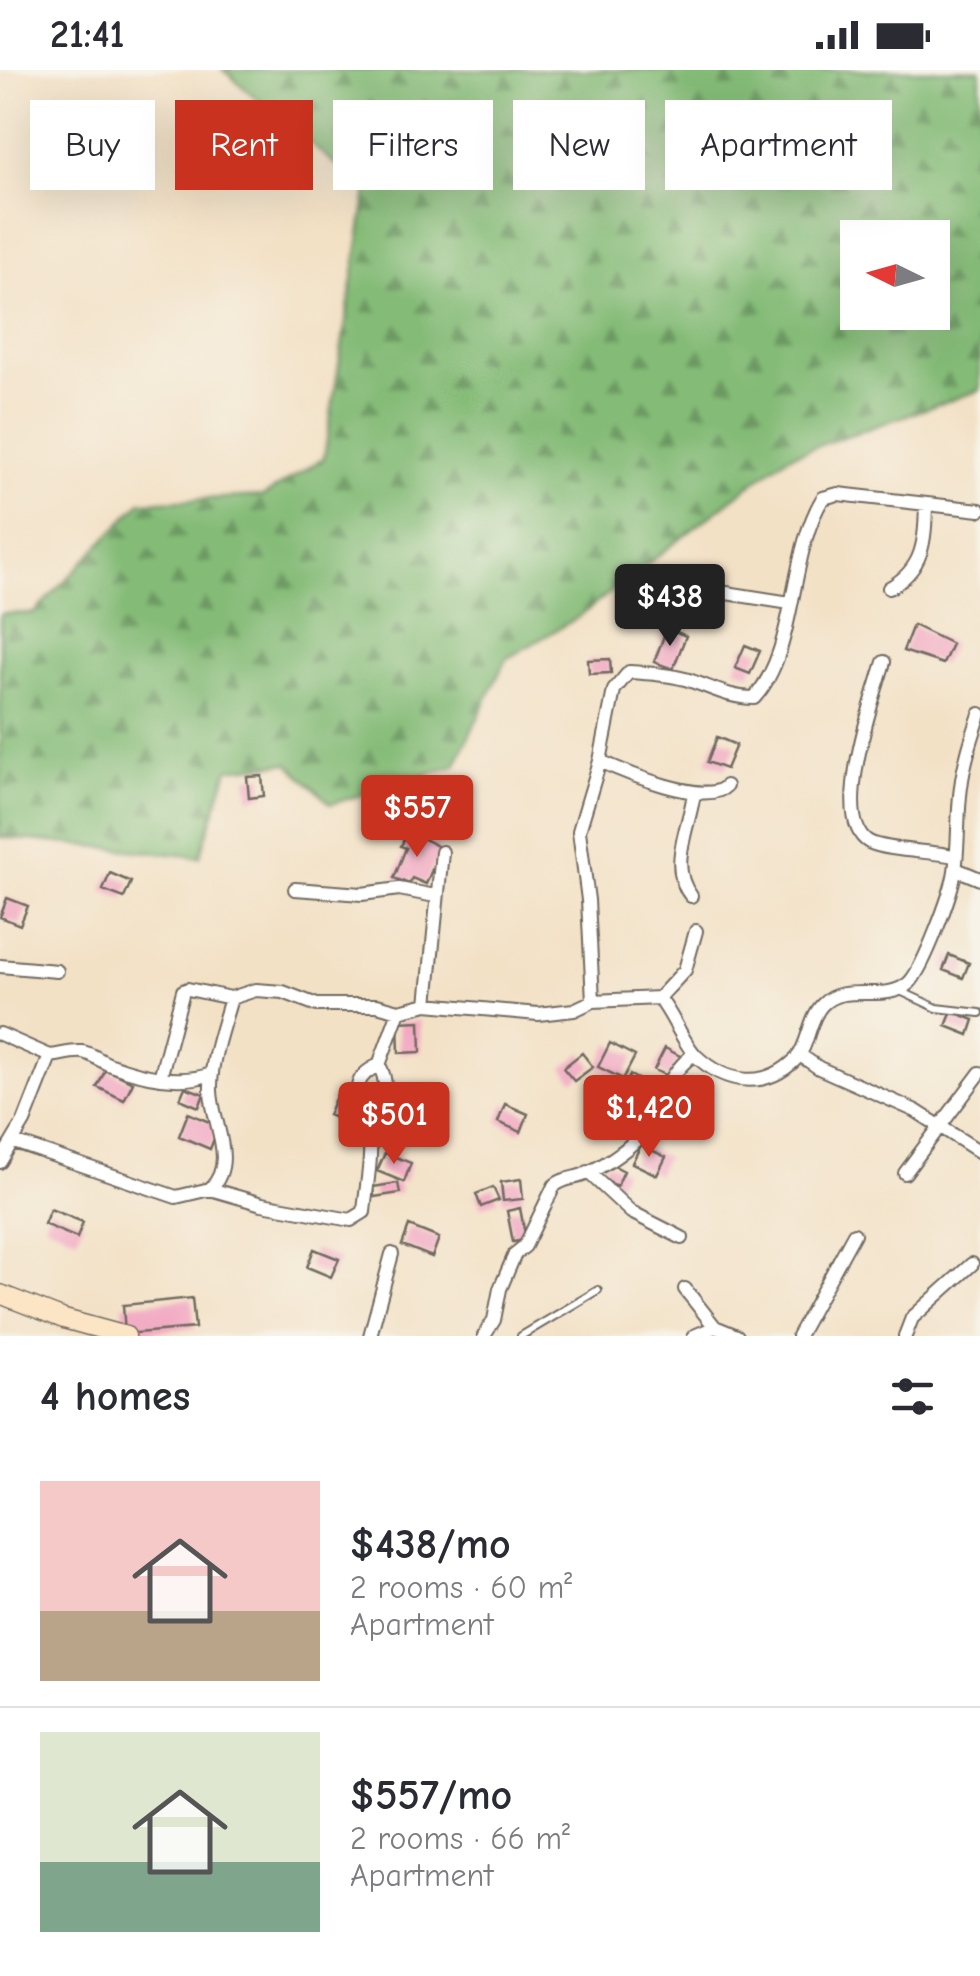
<!DOCTYPE html>
<meta charset="utf-8">
<style>
:root{--surface:#fff;--page:#f2f2f3;--text:#2b2b33;--muted:#7c7c81;--line:#e1e1e2;--accent:#c8321e}
body{margin:0;font-family:"Comic Neue",sans-serif;background:var(--page);color:var(--text);height:100vh;display:flex;flex-direction:column;font-size:38px;white-space:nowrap}
*{box-sizing:border-box;margin:0}
p{font-size:32px;color:var(--muted)}
.icon{flex:none;width:55px;height:55px;fill:none;stroke:currentColor;stroke-width:2;stroke-linecap:round;stroke-linejoin:round}
.map{position:relative;height:1266px;overflow:hidden}
.drawer{display:flex;flex-direction:column;background:var(--surface);flex:1}
.drawer>*{flex:none}
.guide{position:absolute;left:30px;top:30px;width:920px;height:90px;display:flex;gap:20px}
.needle{width:65px;rotate:275deg}
.buttons{position:absolute;left:840px;top:150px;display:grid;gap:20px}
.buttons a{display:grid;place-items:center;width:110px;height:110px;border-radius:0px;background:var(--surface);box-shadow:0 10px 40px #0002;font-size:50px}
.price{position:absolute;translate:-50% -85px;padding:0 22px;border-radius:10px;background:var(--accent);color:#fff;font-size:32px;line-height:65px;filter:drop-shadow(0 2px 5px #0008)}
.price::after{content:'';position:absolute;left:50%;top:60px;width:30px;height:22px;margin-left:-15px;background:inherit;clip-path:polygon(0 0,100% 0,50% 100%)}
.price.current{background:#222;color:#fff}
ul{padding:0;list-style:none}
li{display:flex;align-items:center;gap:30px;height:250px;padding:0 40px}
li+li{border-top:2px solid var(--line)}
li span{display:grid;place-items:center;flex:none;width:280px;height:200px;border-radius:0px;color:#555}
li>.icon{margin-inline-start:auto}
span .icon{width:120px;height:120px;fill:#fffc;stroke-width:1}
li b{font-size:42px}
h2{display:flex;justify-content:space-between;align-items:center;height:120px;padding:0 40px;font-size:42px}
.tag{padding:0 35px;border-radius:0px;background:var(--surface);box-shadow:0 10px 40px #0002;font-size:35px;line-height:90px}
.tag.current{background:var(--accent);color:#fff}
.status{display:flex;justify-content:space-between;align-items:center;height:70px;padding:0 50px;background:var(--surface);direction:ltr}
.status svg{height:28px;fill:currentColor}
.map>svg:first-child{display:block}
.forest{fill:url(#forest-firs);stroke:#587351;stroke-width:2.5;fill-rule:evenodd}
.building{fill:#f2a8c2}
.lines{fill:none;stroke-linecap:round;stroke-linejoin:round}
.lane-casing{stroke:#716b61;stroke-width:10}
.street-casing{stroke:#716b61;stroke-width:16}
.secondary-casing{stroke:#716b61;stroke-width:21}
.lane{stroke:#fff;stroke-width:6}
.street{stroke:#fff;stroke-width:12}
.secondary{stroke:#fce5c4;stroke-width:18}
</style>
<div class="status"><b>21:41</b><svg viewBox="0 0 49 12"><path d="M0 12V9h3v3zM5 12V6h3v6zM10 12V3h3v9zM15 12V0h3v12zM26 1h20v11H26zM47 4h2v5h-2z"/></svg></div>
<div class="map">
<svg width="980" height="1266" viewBox="0 0 980 1266">
<defs>
<pattern id="forest-firs" width="22" height="20" patternUnits="userSpaceOnUse" patternTransform="scale(2.5)"><rect width="22" height="20" fill="#84bb77"/><path d="M5 1l3.5 6h-7zM16 11l3.5 6h-7z" fill="#6c9862"/></pattern>
</defs>
<rect width="100%" height="100%" fill="#f7f3e8"/>
<filter id="ink" filterUnits="userSpaceOnUse"><feTurbulence type="fractalNoise" baseFrequency=".01" numOctaves="2"/><feDisplacementMap in="SourceGraphic" scale="20" xChannelSelector="R" yChannelSelector="G"/><feConvolveMatrix kernelMatrix="1 2 1 2 8 2 1 2 1" color-interpolation-filters="sRGB"/></filter>
<filter id="wash" filterUnits="userSpaceOnUse"><feTurbulence type="fractalNoise" baseFrequency=".0048" numOctaves="4" result="noise"/><feDisplacementMap in="SourceGraphic" scale="40" xChannelSelector="R" yChannelSelector="G"/><feGaussianBlur stdDeviation="2.25" result="paint"/><feColorMatrix in="noise" values="0 0 0 0 0 0 0 0 0 0 0 0 0 0 0 0 0 1.4 0 .05"/><feComposite in="paint" operator="in"/></filter>
<g filter="url(#wash)">
<rect width="100%" height="100%" fill="#f3e1c6"/>
<path class="forest" d="M223,0H980V320L788,386L577,548L506,589L455,696L331,734L288,693L228,699L200,787L0,767V544L34,543L141,432L264,426L324,388L367,121ZM858,168H932V242H858Z"/>
<g id="blocks">
<path class="building" d="M913,555L952,574L943,594L903,581Z
M667,558L686,566L673,599L654,592Z
M745,575L760,581L750,604L735,598Z
M610,589L611,603L589,604L588,590Z
M717,667L736,675L726,699L707,692Z
M262,706L264,726L249,728L247,707Z
M412,763L441,778L426,814L412,808L409,814L394,808L406,778L401,776L406,765L410,767Z
M110,803L131,812L124,828L103,820Z
M7,828L28,836L20,855L0,847Z
M949,885L969,893L963,908L943,900Z
M952,941L974,950L969,965L946,956Z
M420,951L421,982L399,983L398,952Z
M610,973L635,986L623,1009L598,997Z
M665,978L680,986L670,1007L654,1000Z
M582,983L593,997L574,1011L563,998Z
M106,999L133,1012L124,1030L97,1017Z
M630,1005L660,1021L648,1046L618,1030Z
M185,1017L204,1024L199,1037L180,1029Z
M336,1026L357,1034L349,1054L328,1045Z
M505,1034L528,1044L521,1062L498,1052Z
M188,1043L219,1056L210,1079L179,1066Z
M641,1075L666,1087L657,1105L632,1093Z
M385,1083L411,1093L404,1112L377,1101Z
M607,1092L624,1101L617,1116L599,1108Z
M521,1109L523,1129L503,1131L501,1112Z
M398,1113L400,1123L374,1127L373,1117Z
M493,1117L499,1130L481,1137L476,1124Z
M520,1138L526,1170L513,1172L507,1141Z
M50,1139L83,1152L77,1168L44,1154Z
M409,1156L439,1168L432,1187L402,1175Z
M314,1179L339,1189L331,1207L307,1197Z
M192,1228L195,1258L125,1264L123,1235Z"/>
</g>
</g>
<g filter="url(#ink)">
<use href="#blocks" fill-opacity="0" stroke="#716b61" stroke-width="2.5"/>
<g class="lines">
<g class="lane-casing">
<path id="lane" d="M898,920L937,938L980,943
M521,1266L598,1220"/>
</g>
<g class="street-casing">
<path id="street" d="M694,507L720,522L790,533
M889,518C924,499 925,471 926,434
M884,592C874,626 830,750 869,772C887,781 932,781 954,786
M600,691C624,702 707,737 726,716
M956,799L980,809
M295,819L362,824L399,819L435,826
M691,826C667,796 690,756 694,723
M0,896L57,901
M659,928L685,900L696,861
M593,931L588,830L579,761L600,691L614,620L629,602C648,603 666,604 685,609C709,616 728,628 754,628C798,580 788,484 823,428L838,424L980,440
M427,934L442,782
M0,964L50,986
M800,985L819,998L916,1041L980,1082
M160,1008L183,921L188,919L231,928L256,920L283,922L317,935H377L399,941
M370,1062C382,1042 392,1018 379,995
M14,1072L176,1127L210,1119L262,1134L351,1150L364,1142C366,1117 373,1086 369,1062C365,1034 341,1012 379,995L399,941L427,934L538,944L574,940L593,931L659,928C673,945 683,973 696,986C726,1014 765,1020 796,989C809,975 808,950 822,935C844,911 886,934 909,913C924,898 952,822 955,801C959,774 957,745 961,717C964,692 972,668 980,644
M0,1092L24,1052L50,986C60,985 72,981 82,982C91,983 102,992 111,995C144,1007 179,1015 212,1004
M588,1102L631,1142L682,1168
M905,1103L980,1003
M210,1119C238,1092 212,1053 211,1021C210,991 223,957 231,928
M685,1219L715,1257
M370,1266L392,1184
M484,1266L494,1250L500,1219L515,1184L525,1176L554,1116C563,1108 573,1109 583,1105C602,1097 623,1083 637,1069C668,1041 658,1011 694,984
M694,1266L715,1257L737,1266
M798,1266L854,1164
M905,1266L912,1248L972,1194"/>
</g>
<g class="secondary-casing">
<path id="secondary" d="M0,1224L64,1249L126,1266"/>
</g>
<use href="#lane" class="lane"/>
<use href="#street" class="street"/>
<use href="#secondary" class="secondary"/>
</g>
</g>
</svg>
<div class="buttons">
<a><svg class="needle" viewBox="-14 -14 28 28"><path d="M0-13l5 13h-10z" fill="#e53935"/><path d="M0 13l5-13h-10z" fill="#7c7c81"/></svg></a>
</div>
<b class="price current" style="left:670px;top:579px">$438</b>
<b class="price" style="left:417px;top:790px">$557</b>
<b class="price" style="left:649px;top:1090px">$1,420</b>
<b class="price" style="left:394px;top:1097px">$501</b>
<div class="guide">
<a class="tag">Buy</a>
<a class="tag current">Rent</a>
<a class="tag">Filters</a>
<a class="tag">New</a>
<a class="tag">Apartment</a>
</div>
</div>
<section class="drawer">
<h2>4 homes<svg class="icon" aria-label="filters" viewBox="0 0 24 24"><path d="M4 7h16M4 17h16"/><circle cx="9" cy="7" r="2"/><circle cx="15" cy="17" r="2"/></svg></h2>
<ul>
<li><span style="background:linear-gradient(#f6c9c9 65%,#b9a48a 0)"><svg class="icon" aria-label="home" viewBox="0 0 24 24"><path d="M3 11l9-7 9 7M6 9v11h12V9"/></svg></span><div><b>$438/mo</b><p>2 rooms · 60 m²</p><p>Apartment</p></div></li>
<li><span style="background:linear-gradient(#dfe7d0 65%,#7fa58c 0)"><svg class="icon" aria-label="home" viewBox="0 0 24 24"><path d="M3 11l9-7 9 7M6 9v11h12V9"/></svg></span><div><b>$557/mo</b><p>2 rooms · 66 m²</p><p>Apartment</p></div></li>
</ul>
</section>
